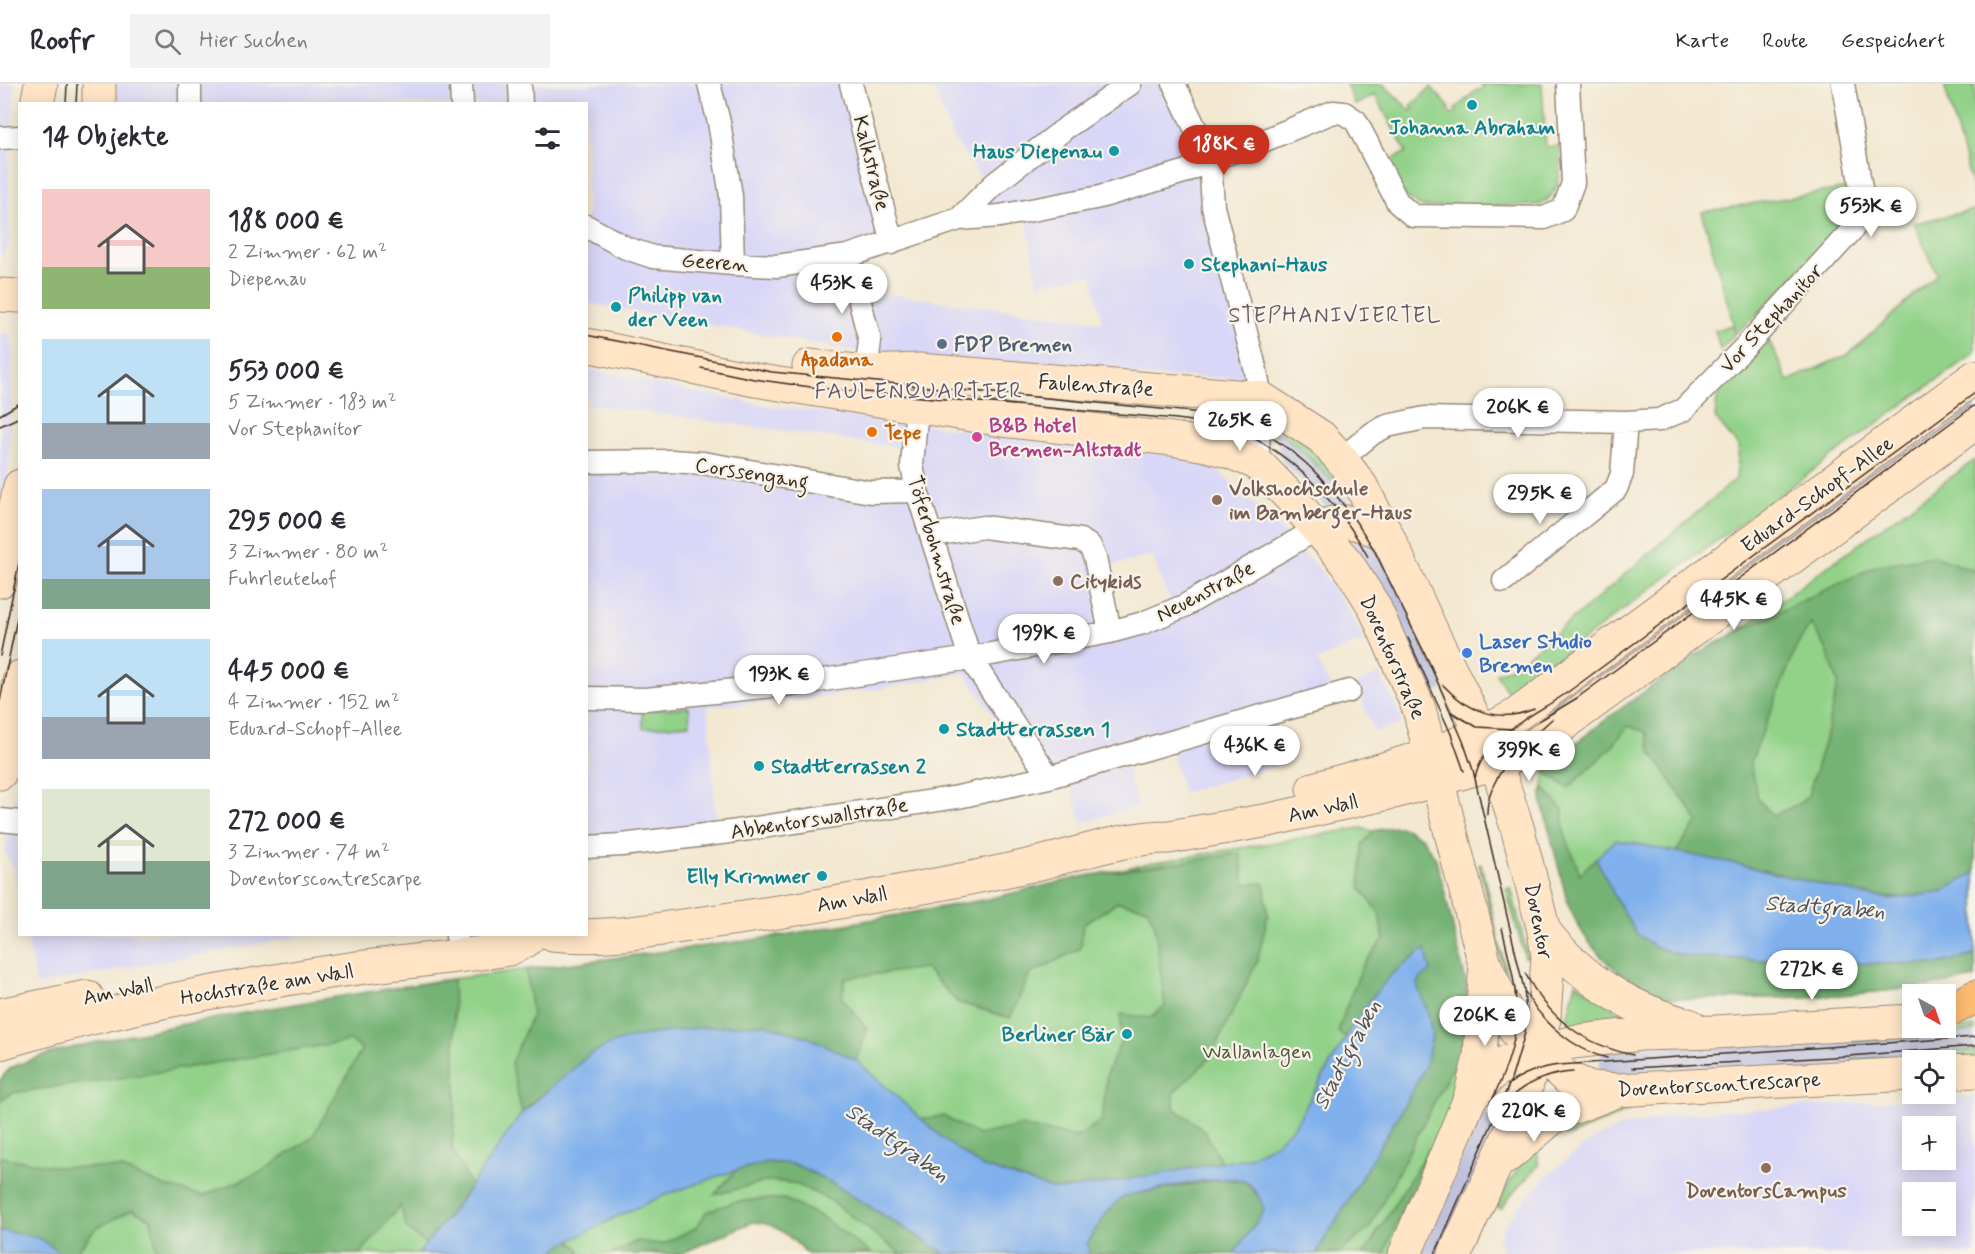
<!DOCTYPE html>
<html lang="de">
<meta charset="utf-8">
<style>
:root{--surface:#fff;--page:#f2f2f3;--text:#2b2b33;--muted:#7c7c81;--line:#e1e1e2;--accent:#c8321e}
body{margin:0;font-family:Mynerve,sans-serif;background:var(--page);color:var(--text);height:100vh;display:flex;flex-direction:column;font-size:22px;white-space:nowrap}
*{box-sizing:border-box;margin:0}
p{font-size:20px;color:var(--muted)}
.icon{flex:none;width:33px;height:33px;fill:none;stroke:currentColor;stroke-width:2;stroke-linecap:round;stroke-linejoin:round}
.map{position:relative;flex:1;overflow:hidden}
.drawer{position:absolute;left:18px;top:18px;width:570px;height:834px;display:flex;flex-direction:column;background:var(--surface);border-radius:0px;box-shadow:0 3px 15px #0003}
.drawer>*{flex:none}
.needle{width:39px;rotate:140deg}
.fabs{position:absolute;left:1902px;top:900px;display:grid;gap:12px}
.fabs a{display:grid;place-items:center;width:54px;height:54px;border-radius:0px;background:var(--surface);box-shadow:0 3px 15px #0003;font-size:30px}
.price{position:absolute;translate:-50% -51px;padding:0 14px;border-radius:21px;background:#fff;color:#222;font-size:20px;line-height:39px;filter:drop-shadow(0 2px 3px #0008)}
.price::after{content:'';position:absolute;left:50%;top:36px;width:18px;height:14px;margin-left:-9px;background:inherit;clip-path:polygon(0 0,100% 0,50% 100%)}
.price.on{background:var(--accent);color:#fff}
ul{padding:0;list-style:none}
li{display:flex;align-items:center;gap:18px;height:150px;padding:0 24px}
li span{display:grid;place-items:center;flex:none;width:168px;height:120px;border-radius:0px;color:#555}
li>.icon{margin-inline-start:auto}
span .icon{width:72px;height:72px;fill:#fffc;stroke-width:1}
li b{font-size:26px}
h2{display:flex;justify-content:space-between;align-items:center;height:72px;padding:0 24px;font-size:26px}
header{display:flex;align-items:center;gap:36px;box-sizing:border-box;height:84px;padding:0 30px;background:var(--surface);border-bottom:2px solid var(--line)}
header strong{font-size:28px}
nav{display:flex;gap:33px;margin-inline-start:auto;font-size:21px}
.search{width:420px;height:54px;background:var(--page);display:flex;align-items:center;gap:15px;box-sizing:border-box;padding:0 21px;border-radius:0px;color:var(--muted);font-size:22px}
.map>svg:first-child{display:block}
.built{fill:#d9d7f7;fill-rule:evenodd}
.industrial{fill:#c0c2dd}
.green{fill:#91d188;stroke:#667e53;stroke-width:1.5}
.forest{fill:#74b374;stroke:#586e49;stroke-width:1.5;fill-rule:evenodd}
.water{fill:#81b1ec;stroke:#5e6e85;stroke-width:1.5}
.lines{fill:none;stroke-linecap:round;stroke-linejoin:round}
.street-casing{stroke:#978978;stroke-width:25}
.secondary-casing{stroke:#978978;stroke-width:35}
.highway-casing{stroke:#978978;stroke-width:35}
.street{stroke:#fff;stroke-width:22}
.secondary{stroke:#ffe4c6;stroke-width:33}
.highway{stroke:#febb71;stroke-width:33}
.tram{stroke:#3b2a1e;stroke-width:1.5}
.culture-dot{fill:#0f9aa8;stroke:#f7f3e8;stroke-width:2}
.food-dot{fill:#e8710a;stroke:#f7f3e8;stroke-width:2}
.service-dot{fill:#5c6f8a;stroke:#f7f3e8;stroke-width:2}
.hotel-dot{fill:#d1479c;stroke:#f7f3e8;stroke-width:2}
.education-dot{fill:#8d6e63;stroke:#f7f3e8;stroke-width:2}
.shop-dot{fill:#3f7fe0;stroke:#f7f3e8;stroke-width:2}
.labels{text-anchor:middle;stroke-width:4.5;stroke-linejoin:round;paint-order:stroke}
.culture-label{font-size:21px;font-weight:bold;fill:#0d838f;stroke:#f7f3e8;text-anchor:start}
.street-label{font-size:21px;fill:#3b2a1e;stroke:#f7f3e8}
.service-label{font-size:21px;font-weight:bold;fill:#4e5e75;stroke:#f7f3e8;text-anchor:start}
.food-label{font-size:21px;font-weight:bold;fill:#c56008;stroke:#f7f3e8}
.hotel-label{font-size:21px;font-weight:bold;fill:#b23c85;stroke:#f7f3e8;text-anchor:start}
.education-label{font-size:21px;font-weight:bold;fill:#785e54;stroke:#f7f3e8;text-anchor:start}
.shop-label{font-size:21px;font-weight:bold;fill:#366cbe;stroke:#f7f3e8;text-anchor:start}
.park-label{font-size:21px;fill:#505438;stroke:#f7f3e8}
.neighbourhood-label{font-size:22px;letter-spacing:1.5px;fill:#6c5865;stroke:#f7f3e8}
.water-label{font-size:22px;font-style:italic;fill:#50525c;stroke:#f7f3e8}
</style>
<header>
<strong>Roofr</strong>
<div class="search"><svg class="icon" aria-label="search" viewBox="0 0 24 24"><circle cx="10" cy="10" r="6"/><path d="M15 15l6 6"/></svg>Hier suchen</div>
<nav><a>Karte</a><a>Route</a><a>Gespeichert</a></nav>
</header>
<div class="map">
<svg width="1975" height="1170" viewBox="0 0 1975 1170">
<rect width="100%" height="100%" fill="#f7f3e8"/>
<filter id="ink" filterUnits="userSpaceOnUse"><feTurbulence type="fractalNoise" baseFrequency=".0167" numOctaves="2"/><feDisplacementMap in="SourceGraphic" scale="12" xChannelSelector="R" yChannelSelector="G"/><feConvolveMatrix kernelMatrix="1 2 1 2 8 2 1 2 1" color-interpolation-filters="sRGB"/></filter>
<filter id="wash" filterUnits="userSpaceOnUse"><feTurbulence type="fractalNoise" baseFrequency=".008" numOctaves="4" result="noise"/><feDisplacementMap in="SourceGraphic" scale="24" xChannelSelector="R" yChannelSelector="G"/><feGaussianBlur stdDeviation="1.35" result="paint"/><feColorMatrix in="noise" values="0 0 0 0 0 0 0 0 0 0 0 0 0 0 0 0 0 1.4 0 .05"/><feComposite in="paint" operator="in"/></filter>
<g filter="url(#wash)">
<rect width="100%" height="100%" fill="#f3e8d1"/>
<path class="built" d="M0,0H15L9,75V160L5,169L0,173Z
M115,0H859L896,163L847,182L850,205L1102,238L1092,191L1038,200L1025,129L959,137L988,103L952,53L932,0H1172L1209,75L1257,294L1078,291L901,275L587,219L586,20H115Z
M0,249L7,250L13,257L8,391L0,429Z
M587,285L699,309L771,322L1205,375L1275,440L1320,486L1349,527L1364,556L1317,576L1335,611L1268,630L1283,679L1183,709L1169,658L1123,672L1138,722L1082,739L1066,688L1036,695L965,589L884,604L783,618L708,622L717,749L587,762V379L916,408L913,365L587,320ZM1153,471L1161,497L1175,525L1111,547L1098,486Z
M1380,590L1403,639L1374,648L1356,600Z
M19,692V814L14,784L5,769Z
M27,851V850L307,851L36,901Z
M1975,1012V1170H1503L1498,1155L1504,1143L1522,1118L1547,1092L1572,1071L1596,1054L1619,1044L1677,1030ZM1912,1042H1946V1076H1912ZM1912,1108H1946V1142H1912Z"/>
<path class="industrial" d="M1975,302V328L1557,637L1543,616Z
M1273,345L1300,365L1328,392L1361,434L1451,602L1429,611L1372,494L1350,454L1312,407L1283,378Z
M1975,947V966L1852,976L1853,985L1598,992L1602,964L1852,952L1853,958Z
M1481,1027L1499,1035L1440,1170H1421Z"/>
<path class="green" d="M1346,0H1383L1411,27L1414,25L1411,22L1431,3L1450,24L1448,26L1452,31L1457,27L1455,25L1477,6L1479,7L1484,3L1481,0H1542L1546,63L1560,62C1561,85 1563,109 1539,121L1423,123C1403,116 1396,97 1386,79L1406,68L1375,11L1355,21Z
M1944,0H1975V112Z
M1847,104L1841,135L1834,150L1756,232L1736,249L1702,128Z
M1975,126V268L1641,512L1544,586L1527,598L1507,607L1496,590L1517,580L1580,529L1736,395L1739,363L1715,334L1718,304L1769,257L1788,297L1849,270L1937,190L1914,139Z
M1732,241L1734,251L1720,266L1715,246Z
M1286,342L1340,390L1331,396L1300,365L1281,350Z
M1975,376V894C1870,914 1762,916 1655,914C1645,900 1628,895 1614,884C1594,868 1578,844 1568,820L1541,714L1545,688L1560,672L1608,634L1697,570L1737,548Z
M689,623L690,640L643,644L642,627Z
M1395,743L1405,744L1422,754L1436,775L1467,903V938L1454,1027L1396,1170H808C791,1154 777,1138 752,1138L680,1170H0V996L10,984L39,974L103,957L178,941L436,897L774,853L983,816L1149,779L1361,744L1373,747Z
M1481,780L1507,893H1505L1479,781Z
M1511,804L1528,873L1525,874L1506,805Z
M1576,899L1615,924L1635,942L1582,946L1567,934Z
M1975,943V947L1853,958V952Z
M1975,966V978L1912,976L1853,985L1852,976Z
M1629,1018L1631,1025L1573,1051H1565L1561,1047L1574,1030Z
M1535,1057L1538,1071V1082L1513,1109L1501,1125L1497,1123L1507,1102Z"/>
<path class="forest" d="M1934,472L1975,487V788C1919,835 1845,806 1783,791C1747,782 1711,775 1675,769L1698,737L1651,668L1646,648L1628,642L1610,665L1568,704L1545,688L1560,672L1608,634L1697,570L1737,548L1878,481ZM1811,540L1826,564L1838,598L1825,655L1808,712L1800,719L1773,732L1758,715L1750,680L1797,561Z
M1543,703L1563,726L1564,747L1580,790L1596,774L1616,815L1636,849L1654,862L1683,872L1819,879L1936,880L1975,871V894C1870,914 1762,916 1655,914C1645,900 1628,895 1614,884C1594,868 1578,844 1568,820L1541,714Z
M1395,743L1405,744L1422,754L1436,775L1443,801L1467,903V938L1461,983L1451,986L1370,1143L1339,1169L1321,1170L1318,1167L1412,1008L1426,980L1432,951L1428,929L1417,901L1421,894L1425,865C1390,891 1367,916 1345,954L1338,948L1346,923L1363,881L1384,855L1379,829L1360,803L1362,761L1373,747Z
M1240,769L1245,800L1264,799L1268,831L1257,878L1210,974L1174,1008V1024L1204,1046L1222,1079L1102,1100L1060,1106L1051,1105L981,1082L948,1059L919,1035L943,1032L978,1051L1020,1042L1077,1053L1102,1036L1107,988L1120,960L1121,930L1150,934L1165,922L1155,842L1147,824L1118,818L1083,840L1081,864L1030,890L1010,934L957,918L925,884L845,894L842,914L868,946L856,976L810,954L764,940L696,944L634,953L537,1014L522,1029L511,979L532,931L526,886L774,853L983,816L1085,792Z
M453,895L456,1013L452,1064L471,1102L426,1160L407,1145L400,1122L360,1170H157L151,1135L132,1126L96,1144L75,1170H62L39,1154L0,1148V1073L59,1083L120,1084L164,1102L203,1112L261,1088L312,1053L362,965L350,957L141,991L12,1009L0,1017V996C4,992 8,986 13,983C49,966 106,956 146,948C247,927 350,910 453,895Z
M1429,1064L1384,1170H1364Z
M767,1078L793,1080L827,1096L946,1170H901L831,1117L794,1099L768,1097L714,1111L736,1086Z
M1224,1095L1245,1097L1261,1115L1264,1127L1234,1170H1089L1087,1160C1098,1142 1107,1125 1124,1112Z
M762,1115H784L820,1132L872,1170H808C791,1154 777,1138 752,1138L680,1170H612L637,1157L663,1160L697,1143L706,1128L734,1118Z
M570,1156L581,1167L577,1170H551L560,1162Z"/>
<path class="water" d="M1616,756L1732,779L1868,812L1892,815L1942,808L1975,788V871L1936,880L1819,879L1683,872L1654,862L1636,849L1616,815L1596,774Z
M1425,865L1431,887L1421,894L1417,901L1428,929L1432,951L1426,980L1412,1008L1316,1170H1234L1264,1127C1262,1117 1255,1102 1244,1097C1224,1088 1148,1108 1124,1112C1107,1125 1098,1142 1087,1160L1089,1170H946L827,1096L794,1080L767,1078L736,1086L665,1111L618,1132L560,1162L551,1170H418L457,1121L522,1029L589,971L611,960L634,953L696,944L764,940L810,954L856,976L948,1059L981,1082L1051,1105L1060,1106L1102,1100L1248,1074L1276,1059L1295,1041L1353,941L1371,915L1392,890Z
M4,1147L39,1154L62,1170H0V1148Z"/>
</g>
<g filter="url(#ink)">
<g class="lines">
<g class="street-casing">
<path id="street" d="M190,0V20
M461,0L462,20
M520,0L521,20
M709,0L719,38L731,112L733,180
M851,0L892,159
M1174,0L1210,75L1213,123L1256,287L1261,314L1257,379
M1067,43L1130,0
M0,54L20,53
M1100,113L1184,88L1210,75L1253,61L1333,28L1344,29L1356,37L1398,119L1413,132L1544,134L1563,126L1573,99L1568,0
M959,135L993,101L1062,47
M586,142L626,164L653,173L733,180L777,182L848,172L959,135L1000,132L1095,114
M848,172L870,257L866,288
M917,321L912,382L917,407L970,574L1049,693
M1206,361C1229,350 1245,347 1260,326
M1341,375L1373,349L1387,342L1425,334L1626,338L1659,336L1683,326L1746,262L1852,146L1861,132L1864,121L1843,0
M586,378L671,377L703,379L871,408L917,407
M931,451L984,443L1080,456L1090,462L1095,474L1110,548
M1504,497L1616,405L1622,390L1626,338
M586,614L646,615L803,599L970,574L1110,548L1143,539L1184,522L1317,445
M0,736L20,738
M586,763L622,761L730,748L958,713L1049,693L1349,607
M457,850V852"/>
</g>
<g class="secondary-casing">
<path id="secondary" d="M37,20L41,0
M99,20V0
M0,211L20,212
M586,261L755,296L1002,336L1172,355L1206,361L1230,368L1257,379L1292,415L1347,479L1374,522L1419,625L1485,881L1515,946L1536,968L1567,994L1591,1004L1617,1006L1912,990
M809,282L866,288L919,286L1261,314L1321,353L1341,375L1361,402L1387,451L1431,546L1496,679L1517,743L1544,847L1548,872L1544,935L1524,1011L1516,1036L1455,1170
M1317,445C1346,431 1361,440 1387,451
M0,497L20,402
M0,689L20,593
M1313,705C1382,686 1453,668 1516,631L1975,293
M1544,847C1583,897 1630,925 1691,942
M553,850C604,856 659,845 710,838C816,823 923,805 1027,782C1074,772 1122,753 1169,753L1269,736L1398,707L1496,679L1515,672L1525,668L1560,643L1975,339
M0,931L87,913
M0,959C108,926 218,906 329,888C389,879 449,874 509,865L524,858L533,850
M1946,988L1975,987
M1470,1014L1488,994L1508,977L1573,958L1641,950L1715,948L1912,937
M1505,1074L1558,1029L1616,1007
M1405,1170L1470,1014L1480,973L1485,892"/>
</g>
<g class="highway-casing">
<path id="highway" d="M1946,928L1975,913"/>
</g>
<use href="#street" class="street"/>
<use href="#secondary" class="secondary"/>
<use href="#highway" class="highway"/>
<path class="tram" d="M66,20L67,0
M76,20L77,0
M586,251L772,288L1213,330C1287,346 1335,402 1373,464L1429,578L1463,657L1473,686L1524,905L1526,930L1525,949L1511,996L1435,1170
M701,284L754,295L818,304L1177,335C1200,338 1224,341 1245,350C1295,372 1343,425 1368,473
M0,331L20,319
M0,342L20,333
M1408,554L1451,650L1464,687
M0,572L20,474
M1443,601C1467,627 1499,640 1534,625
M0,617L20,520
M1451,628L1477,643L1513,645
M1539,637L1577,614L1975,321
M1475,694C1485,650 1534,632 1568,608L1975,309
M1487,731C1486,691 1524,660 1552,635
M1525,889C1549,934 1582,960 1633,971
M1525,908C1542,938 1574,966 1607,974
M1779,976L1849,972L1975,962
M1632,984L1740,978
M1508,1001C1524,988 1540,984 1559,981L1975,953
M1504,1020C1522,1000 1545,990 1573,988
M1490,1021C1502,994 1515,966 1516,936C1518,905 1509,874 1502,844"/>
</g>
</g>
<g class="culture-dot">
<circle cx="1472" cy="21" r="6"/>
<circle cx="1114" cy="67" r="6"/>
<circle cx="1189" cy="180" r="6"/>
<circle cx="616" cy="223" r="6"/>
<circle cx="944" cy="645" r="6"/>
<circle cx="759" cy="682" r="6"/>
<circle cx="822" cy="792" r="6"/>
<circle cx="1127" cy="950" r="6"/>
</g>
<g class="food-dot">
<circle cx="837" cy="253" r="6"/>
<circle cx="872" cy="348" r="6"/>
</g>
<circle class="service-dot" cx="942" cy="260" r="6"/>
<circle class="hotel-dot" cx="977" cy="353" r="6"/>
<g class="education-dot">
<circle cx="1217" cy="416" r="6"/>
<circle cx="1058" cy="497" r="6"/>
<circle cx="1766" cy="1084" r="6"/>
</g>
<circle class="shop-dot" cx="1467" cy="569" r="6"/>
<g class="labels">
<g class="culture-label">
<text x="1472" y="50" text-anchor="middle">Johanna Abraham</text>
<text x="1102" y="74" text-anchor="end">Haus Diepenau</text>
<text x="1201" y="187">Stephani-Haus</text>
<text x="628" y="218">Philipp van<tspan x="628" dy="24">der Veen</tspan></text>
<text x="956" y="652">Stadtterrassen 1</text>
<text x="771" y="689">Stadtterrassen 2</text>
<text x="810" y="799" text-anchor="end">Elly Krimmer</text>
<text x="1115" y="957" text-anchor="end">Berliner Bär</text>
</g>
<g class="street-label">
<text transform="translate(872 79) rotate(76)" y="7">Kalkstraße</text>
<text transform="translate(715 178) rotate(4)" y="7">Geeren</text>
<text transform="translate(1771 234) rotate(-47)" y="7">Vor Stephanitor</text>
<text transform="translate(1096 301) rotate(4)" y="7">Faulenstraße</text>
<text transform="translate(752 389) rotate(9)" y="7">Corssengang</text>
<text transform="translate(1817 410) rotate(-36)" y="7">Eduard-Schopf-Allee</text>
<text transform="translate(937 466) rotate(73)" y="7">Töferbohmstraße</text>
<text transform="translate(1205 507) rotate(-28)" y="7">Neuenstraße</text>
<text transform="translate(1393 573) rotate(66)" y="7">Doventorstraße</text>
<text transform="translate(1323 724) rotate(-12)" y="7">Am Wall</text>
<text transform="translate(819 734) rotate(-9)" y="7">Abbentorswallstraße</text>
<text transform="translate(852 815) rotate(-10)" y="7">Am Wall</text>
<text transform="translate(1539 837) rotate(79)" y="7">Doventor</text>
<text transform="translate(267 900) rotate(-9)" y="7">Hochstraße am Wall</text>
<text transform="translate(118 907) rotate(-11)" y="7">Am Wall</text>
<text transform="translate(1719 1000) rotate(-3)" y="7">Doventorscontrescarpe</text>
</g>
<g class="service-label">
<text x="954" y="267">FDP Bremen</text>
</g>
<g class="food-label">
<text x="837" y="282">Apadana</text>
<text x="884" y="355" text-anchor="start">Tepe</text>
</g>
<g class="hotel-label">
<text x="989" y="348">B&amp;B Hotel<tspan x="989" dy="24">Bremen-Altstadt</tspan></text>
</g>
<g class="education-label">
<text x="1229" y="411">Volkshochschule<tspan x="1229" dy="24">im Bamberger-Haus</tspan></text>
<text x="1070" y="504">Citykids</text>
<text x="1766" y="1113" text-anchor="middle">DoventorsCampus</text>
</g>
<g class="shop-label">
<text x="1479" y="564">Laser Studio<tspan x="1479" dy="24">Bremen</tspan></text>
</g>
<g class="park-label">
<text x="1257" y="974">Wallanlagen</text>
</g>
<g class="neighbourhood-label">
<text x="1335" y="238">STEPHANIVIERTEL</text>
<text x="919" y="314">FAULENQUARTIER</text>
</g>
<g class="water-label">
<text transform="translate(1825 822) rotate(4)" y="8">Stadtgraben</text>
<text transform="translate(1346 970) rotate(-62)" y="8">Stadtgraben</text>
<text transform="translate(898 1058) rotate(35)" y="8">Stadtgraben</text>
</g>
</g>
</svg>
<div class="fabs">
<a><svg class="needle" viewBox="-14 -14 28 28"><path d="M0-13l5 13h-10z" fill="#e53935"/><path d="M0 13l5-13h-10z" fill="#7c7c81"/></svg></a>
<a><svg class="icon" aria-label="locate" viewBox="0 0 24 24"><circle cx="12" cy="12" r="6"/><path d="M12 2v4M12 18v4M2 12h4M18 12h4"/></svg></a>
<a>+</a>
<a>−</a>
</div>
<b class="price on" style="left:1224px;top:92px">188K €</b>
<b class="price" style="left:1871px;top:154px">553K €</b>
<b class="price" style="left:842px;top:231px">453K €</b>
<b class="price" style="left:1518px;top:355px">206K €</b>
<b class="price" style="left:1240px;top:368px">265K €</b>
<b class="price" style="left:1540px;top:441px">295K €</b>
<b class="price" style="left:1734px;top:547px">445K €</b>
<b class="price" style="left:1044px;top:581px">199K €</b>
<b class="price" style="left:779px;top:622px">193K €</b>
<b class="price" style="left:1255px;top:693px">436K €</b>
<b class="price" style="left:1529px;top:698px">399K €</b>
<b class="price" style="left:1812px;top:917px">272K €</b>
<b class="price" style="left:1485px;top:963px">206K €</b>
<b class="price" style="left:1534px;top:1059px">220K €</b>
<section class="drawer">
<h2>14 Objekte<svg class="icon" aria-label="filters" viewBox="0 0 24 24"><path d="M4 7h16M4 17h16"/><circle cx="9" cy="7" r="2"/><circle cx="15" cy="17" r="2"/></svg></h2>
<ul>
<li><span style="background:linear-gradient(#f6c9c9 65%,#8fb573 0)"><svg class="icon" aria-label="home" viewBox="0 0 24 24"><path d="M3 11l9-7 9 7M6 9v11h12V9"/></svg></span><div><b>188 000 €</b><p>2 Zimmer · 62 m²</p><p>Diepenau</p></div></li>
<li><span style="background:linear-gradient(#bfe0f5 70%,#9aa5b1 0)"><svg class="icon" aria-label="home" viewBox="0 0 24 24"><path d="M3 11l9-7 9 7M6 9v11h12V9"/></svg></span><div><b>553 000 €</b><p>5 Zimmer · 183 m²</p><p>Vor Stephanitor</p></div></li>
<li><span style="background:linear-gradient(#a9c7e8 75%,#7fa58c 0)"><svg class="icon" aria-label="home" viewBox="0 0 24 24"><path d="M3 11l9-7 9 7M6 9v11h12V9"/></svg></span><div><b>295 000 €</b><p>3 Zimmer · 80 m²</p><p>Fuhrleutehof</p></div></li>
<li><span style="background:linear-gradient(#bfe0f5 65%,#9aa5b1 0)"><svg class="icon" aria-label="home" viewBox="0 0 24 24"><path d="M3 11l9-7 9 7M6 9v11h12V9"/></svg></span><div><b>445 000 €</b><p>4 Zimmer · 152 m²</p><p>Eduard-Schopf-Allee</p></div></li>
<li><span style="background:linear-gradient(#dfe7d0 60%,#7fa58c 0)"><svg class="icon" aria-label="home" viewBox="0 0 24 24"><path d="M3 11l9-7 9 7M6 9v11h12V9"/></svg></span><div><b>272 000 €</b><p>3 Zimmer · 74 m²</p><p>Doventorscontrescarpe</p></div></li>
</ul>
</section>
</div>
